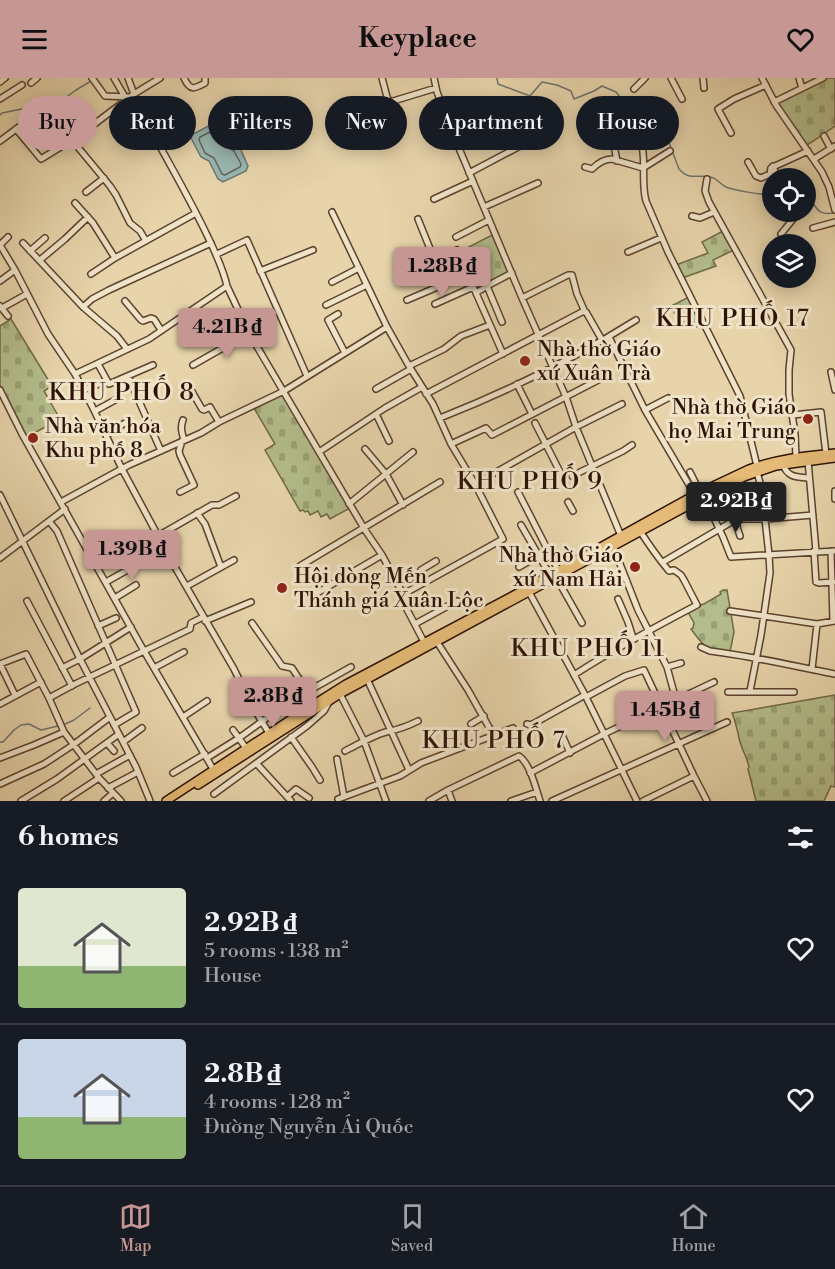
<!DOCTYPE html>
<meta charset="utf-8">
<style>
:root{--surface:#171b24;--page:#242831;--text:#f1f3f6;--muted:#9ea1a6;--line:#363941;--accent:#c59692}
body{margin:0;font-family:"Libre Bodoni",serif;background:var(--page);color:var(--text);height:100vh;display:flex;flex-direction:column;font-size:22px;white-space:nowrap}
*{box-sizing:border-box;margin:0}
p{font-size:20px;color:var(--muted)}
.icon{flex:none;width:33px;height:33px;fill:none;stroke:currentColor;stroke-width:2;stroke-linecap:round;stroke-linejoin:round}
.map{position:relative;height:723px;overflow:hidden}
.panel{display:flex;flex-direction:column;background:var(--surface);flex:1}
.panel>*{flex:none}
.guide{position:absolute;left:18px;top:18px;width:800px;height:54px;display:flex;gap:12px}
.controls{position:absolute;left:762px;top:90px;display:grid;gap:12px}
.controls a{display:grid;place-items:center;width:54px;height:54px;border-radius:50%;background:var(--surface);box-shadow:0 3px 15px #0003;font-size:30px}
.price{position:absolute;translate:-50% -51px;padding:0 14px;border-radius:6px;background:var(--accent);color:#111;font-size:20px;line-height:39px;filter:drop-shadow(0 2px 3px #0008)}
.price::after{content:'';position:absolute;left:50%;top:36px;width:18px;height:14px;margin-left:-9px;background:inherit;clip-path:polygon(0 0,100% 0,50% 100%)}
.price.on{background:#222;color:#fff}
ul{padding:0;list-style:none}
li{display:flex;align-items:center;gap:18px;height:150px;padding:0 18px}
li+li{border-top:2px solid var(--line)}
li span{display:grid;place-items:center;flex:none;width:168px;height:120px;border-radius:6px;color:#555}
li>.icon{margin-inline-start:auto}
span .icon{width:72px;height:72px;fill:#fffc;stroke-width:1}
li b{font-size:26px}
h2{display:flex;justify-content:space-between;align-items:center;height:72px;padding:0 18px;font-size:26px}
.pill{padding:0 21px;border-radius:27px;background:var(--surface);box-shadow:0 3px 15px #0003;font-size:21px;line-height:54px}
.pill.on{background:var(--accent);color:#111}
header{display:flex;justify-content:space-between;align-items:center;height:78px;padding:0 18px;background:var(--accent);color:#111;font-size:27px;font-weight:700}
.menu{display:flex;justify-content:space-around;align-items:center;height:84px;border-top:2px solid var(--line);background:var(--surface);font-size:16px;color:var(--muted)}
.menu a{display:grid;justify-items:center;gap:3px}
.menu .on{color:var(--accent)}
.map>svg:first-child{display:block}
.cemetery{fill:url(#cemetery-stones);stroke:#706848;stroke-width:1.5}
.water{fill:#98b7b1;stroke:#6e756d;stroke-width:1.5}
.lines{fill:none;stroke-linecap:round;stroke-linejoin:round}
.shore{stroke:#63645c;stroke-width:1.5}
.stream{stroke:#6e756d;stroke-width:1.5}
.minor-casing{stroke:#5c422f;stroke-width:8}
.major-casing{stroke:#2e1206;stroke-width:10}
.minor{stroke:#efe3c8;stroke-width:5}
.major{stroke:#e4ba76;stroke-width:7}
.poi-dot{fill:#8f2418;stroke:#efe3c8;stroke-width:2}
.labels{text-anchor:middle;stroke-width:6;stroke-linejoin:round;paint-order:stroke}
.poi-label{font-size:21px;fill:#2e1206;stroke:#efe3c8;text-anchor:start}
.quarter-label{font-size:24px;letter-spacing:1.5px;fill:#2e1206;stroke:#efe3c8}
</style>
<header><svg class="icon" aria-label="menu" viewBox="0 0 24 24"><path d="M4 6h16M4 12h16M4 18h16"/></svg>Keyplace<svg class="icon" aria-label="heart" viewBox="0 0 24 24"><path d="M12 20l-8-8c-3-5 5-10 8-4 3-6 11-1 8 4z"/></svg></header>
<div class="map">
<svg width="835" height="723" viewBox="0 0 835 723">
<defs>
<pattern id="cemetery-stones" width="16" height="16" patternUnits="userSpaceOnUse" patternTransform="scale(1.5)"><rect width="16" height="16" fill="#b3bd8b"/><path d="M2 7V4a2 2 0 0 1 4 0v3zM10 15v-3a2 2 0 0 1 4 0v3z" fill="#9aa176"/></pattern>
</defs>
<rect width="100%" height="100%" fill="#e7d4ab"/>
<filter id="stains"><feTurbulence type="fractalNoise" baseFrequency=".00333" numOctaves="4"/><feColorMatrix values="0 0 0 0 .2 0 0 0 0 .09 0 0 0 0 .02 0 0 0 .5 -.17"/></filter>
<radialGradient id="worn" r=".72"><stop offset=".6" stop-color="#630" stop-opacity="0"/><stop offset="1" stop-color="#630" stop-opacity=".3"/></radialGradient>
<path class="cemetery" d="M826,0H835V48L806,68L776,24Z
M723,153L734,172L713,182L716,188L682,200L676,187L708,175L702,164Z
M494,156L510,195L477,213L459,174Z
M689,219L702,246L696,249L691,241L680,246L671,228Z
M11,241L52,308L44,313L60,341L27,359L0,308V248Z
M283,315L350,430L330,441L327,436L321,439L318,433L310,437L308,433L305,434L303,432L300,433L265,372L275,366L254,330Z
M723,512H727L734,554L730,574C704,571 707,572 691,551L693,550L694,545L688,534L703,526H704L721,516L720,514Z
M835,617V709L831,708L824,723H756L748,691L749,689C747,679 741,670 739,660C737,650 736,645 732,635Z"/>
<path class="water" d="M216,44L220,45L230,64L237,67L240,70L248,88L246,93L223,104L218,101L209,83L201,79L191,60L193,56Z"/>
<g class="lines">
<path class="shore" d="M214,52L217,53L226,68L234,73L241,86L240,89L225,97L222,96L214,80L205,75L199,62L200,59Z"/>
<path class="stream" d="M497,0L498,6L530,18L542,4L557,7L571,13L574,21L594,13L602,8L616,14L624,24L633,28L653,23L666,34L667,42L657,45L658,50L665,54L679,91C690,103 696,96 710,99C717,100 720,106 726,109C733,112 766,118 772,116
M0,37L2,35L61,23L76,12L96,0
M806,119C819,127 813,138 835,135
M63,647L74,642L90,630
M0,664H3L14,652L21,647L29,646L41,652L58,648"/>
<g class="minor-casing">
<path id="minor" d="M114,0L125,19
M128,0L134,16
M184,0C190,13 194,11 205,5V0
M382,0L387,19L390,24L436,10
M434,0L437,14L461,75L522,220L566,319L576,349L621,458
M671,0L682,21
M703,0L704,10
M762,0L776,27L822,94L829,109L835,132
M799,0L802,10
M0,4L5,0
M31,5L37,0
M634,11L645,0
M0,21L22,7
M774,24L823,0
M610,46L617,83
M16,51L41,81L80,57L134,16L160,0
M731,55L718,31L734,21L766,7
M824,58L831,71
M72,62L110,108L116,117L130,145L140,153L146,163
M0,63L27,43
M642,68C646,86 641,105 646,123L668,174L740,318L757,388
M814,81L835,68
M748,84L756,98L761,100L770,96L771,90L773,89L808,73
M773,88L777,99L784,100
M585,89L592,91C598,85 604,81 612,81L643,90L670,73
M469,95L537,59L536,56L519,38
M707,101L705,113L709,124L791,272L789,292V316L795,356L796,379
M86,114L104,100
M434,121L473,103
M75,125L93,145L115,180
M484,129L538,105
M332,134L387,249L409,288L433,326L451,366L475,406L503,461L400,518L424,564
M692,138L700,140L714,134
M418,141L439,193
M813,150L835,144
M781,156L794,140L792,137L793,134
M456,159L489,142
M23,165L83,229L117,258L127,271
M0,167L15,192L48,256L75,296L92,328L122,391L172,484L234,591L251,626L269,655
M0,167L8,159
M457,172L503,276
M30,173L45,160
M628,174L661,160
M217,176L247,162L307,298
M409,181L419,200L463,186
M40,182L65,161L88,139
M260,193L313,172
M91,196L115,180L196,135
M0,203L15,192
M332,204L359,190
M227,208L249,255L365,452L382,477L403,516
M487,208L502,244
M476,215L487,208L512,195
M522,220L568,197H572L577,216L585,234
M407,222L468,196
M125,223L141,242L143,243L151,240L154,241L161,252
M435,226L473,209
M326,227L367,207
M0,228L8,238
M83,229L92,221L109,212L211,165
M2,230L27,216
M338,236L328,242L345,275
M609,259L645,332L695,417
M98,286L109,306L153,287
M193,287L249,255
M409,288L444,271L461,258L490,247
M831,294L835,312
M75,296L149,261L227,208C223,190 215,174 207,157C185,111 159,68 135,23L130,19L105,18L92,0
M128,298L161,373
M517,306L532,336
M376,311L411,291
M0,312L22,356L144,573L213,691
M84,312L101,305
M191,312L202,331L204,332L210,329L219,344
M426,316L580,235L584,233L586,234L602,262
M645,332L668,320
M95,333L115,322
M376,336L389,363
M793,337L821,334L826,376
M440,340C508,313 574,281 636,242
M183,342C180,350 182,355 184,362
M535,345L561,396
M106,357L125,345
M451,366L486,350L492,357L606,298
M365,371L386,396L403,427
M319,374L385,330L422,309
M808,383L816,473
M783,386C787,400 798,399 809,400
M690,394L700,414
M572,398L623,373L632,367
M475,406L576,349L622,326
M728,406L740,441
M835,413V421
M180,414L194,407L180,377L179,373L182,363
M518,414L558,492
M0,417L80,581L136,689L150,723
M704,419L723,459L731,479L835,473
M61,424L129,387L201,355L219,344L284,313L387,249
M568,424L573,433
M349,426L413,374
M197,435L205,446L221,489
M49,443L57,453L136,634L114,647
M735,443L740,458
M521,447L550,497
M158,458L212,427H219L236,418
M133,462L143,483
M613,468L638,532L667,589L676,622
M814,473L816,504L819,505L833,504
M831,473L833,543
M0,480L65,431
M663,484L733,443L740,441H765L813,437
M300,488L440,404
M519,489L538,478
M556,499L582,545
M426,503L421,492L436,483
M106,504L147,481
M187,508L234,482
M529,514L585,617L637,723
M317,515L382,477
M115,520L136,507
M618,521L628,544L633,560
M27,523L72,608
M730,533L817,546L835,543
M205,543L251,524
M252,545L280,585L282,588L292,590L307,613
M415,546L457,523
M98,548L116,540
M437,564L468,612L494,658
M701,569L710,573C752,578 793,588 835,596
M0,586L26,576L49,620L64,654L99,700L121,723
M0,586L15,617
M667,589L681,585
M62,590L80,581L131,549
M154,590L184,574
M812,591L817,546
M574,597C614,571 655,549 697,527L684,502L681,497L674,492L669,493C659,481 649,467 640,453
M367,601L409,692
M750,613L761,557L770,495L769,477L765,441V423L757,394
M728,614H794
M340,616L364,663L386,723
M586,619L625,598L644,592L694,698L707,723
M49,620L73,607L190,551L191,545L203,539
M0,626L41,604
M183,639L207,623
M471,646L484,638
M527,646L531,647L585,617
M233,652L246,670
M562,657L570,675
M291,659L312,689L320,702
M123,664L142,650
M107,665L114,673
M345,673C359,666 375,656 390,653C400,651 408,648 418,643
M0,680L34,667L64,654
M207,680L239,660L289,624L351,589
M337,681L344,719
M257,686L291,723
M173,695L205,676
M530,695L604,656L714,604
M96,696L130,677
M0,706L44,686L73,667L110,639
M108,710L138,694
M448,712L452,723
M214,716L307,648L324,633L329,624
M287,719L296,711L309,720
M338,721L400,698L421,685L513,650
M21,723L57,701L119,656
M64,723L99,700
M104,723L113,715
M429,723L448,712L519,678C530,685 536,711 540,723
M511,723L537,714
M552,723L727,644
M643,723L694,698"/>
</g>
<g class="major-casing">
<path id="major" d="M198,707L340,616L721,410L744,399L776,388L835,380
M166,723L308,630L346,606L514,517L696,416L749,391C779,380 804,378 835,375"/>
</g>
<use href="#minor" class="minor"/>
<use href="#major" class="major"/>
</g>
<g class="poi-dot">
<circle cx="525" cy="283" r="6"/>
<circle cx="808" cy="341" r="6"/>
<circle cx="33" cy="360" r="6"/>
<circle cx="635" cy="489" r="6"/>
<circle cx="282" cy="510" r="6"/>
</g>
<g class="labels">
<g class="poi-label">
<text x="537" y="278">Nhà thờ Giáo<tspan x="537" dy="24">xứ Xuân Trà</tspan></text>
<text x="796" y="336" text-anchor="end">Nhà thờ Giáo<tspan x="796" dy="24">họ Mai Trung</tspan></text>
<text x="45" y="355">Nhà văn hóa<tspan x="45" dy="24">Khu phố 8</tspan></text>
<text x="623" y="484" text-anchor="end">Nhà thờ Giáo<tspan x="623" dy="24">xứ Nam Hải</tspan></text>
<text x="294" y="505">Hội dòng Mến<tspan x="294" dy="24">Thánh giá Xuân Lộc</tspan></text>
</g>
<g class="quarter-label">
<text x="733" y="248">KHU PHỐ 17</text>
<text x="122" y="322">KHU PHỐ 8</text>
<text x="530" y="411">KHU PHỐ 9</text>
<text x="588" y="578">KHU PHỐ 11</text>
<text x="494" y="670">KHU PHỐ 7</text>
</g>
</g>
<rect width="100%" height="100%" filter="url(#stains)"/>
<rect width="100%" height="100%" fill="url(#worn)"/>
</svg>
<div class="controls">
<a><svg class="icon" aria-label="locate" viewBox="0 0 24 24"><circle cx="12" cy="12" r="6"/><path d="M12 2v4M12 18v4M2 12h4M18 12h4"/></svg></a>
<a><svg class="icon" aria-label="layers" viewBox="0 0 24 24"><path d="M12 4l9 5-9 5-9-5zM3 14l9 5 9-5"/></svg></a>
</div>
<b class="price" style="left:442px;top:220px">1.28B ₫</b>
<b class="price" style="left:227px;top:281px">4.21B ₫</b>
<b class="price on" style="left:736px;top:455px">2.92B ₫</b>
<b class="price" style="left:132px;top:503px">1.39B ₫</b>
<b class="price" style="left:273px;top:650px">2.8B ₫</b>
<b class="price" style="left:665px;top:664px">1.45B ₫</b>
<div class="guide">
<a class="pill on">Buy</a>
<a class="pill">Rent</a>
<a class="pill">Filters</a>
<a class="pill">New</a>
<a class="pill">Apartment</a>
<a class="pill">House</a>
</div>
</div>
<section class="panel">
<h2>6 homes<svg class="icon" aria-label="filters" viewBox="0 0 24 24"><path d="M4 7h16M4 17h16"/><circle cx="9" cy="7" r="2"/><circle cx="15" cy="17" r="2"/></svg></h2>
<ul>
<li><span style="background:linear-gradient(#dfe7d0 65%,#8fb573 0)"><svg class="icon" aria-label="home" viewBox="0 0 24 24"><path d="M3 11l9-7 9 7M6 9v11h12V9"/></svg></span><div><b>2.92B ₫</b><p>5 rooms · 138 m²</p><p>House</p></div><svg class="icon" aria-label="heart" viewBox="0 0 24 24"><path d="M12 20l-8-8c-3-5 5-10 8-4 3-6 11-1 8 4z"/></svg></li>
<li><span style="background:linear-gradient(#c9d6e8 65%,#8fb573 0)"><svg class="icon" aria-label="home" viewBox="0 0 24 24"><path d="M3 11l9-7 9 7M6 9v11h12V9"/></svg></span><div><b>2.8B ₫</b><p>4 rooms · 128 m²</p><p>Đường Nguyễn Ái Quốc</p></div><svg class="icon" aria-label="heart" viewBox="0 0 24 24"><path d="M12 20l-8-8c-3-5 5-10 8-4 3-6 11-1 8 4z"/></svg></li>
</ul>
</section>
<nav class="menu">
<a class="on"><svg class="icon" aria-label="map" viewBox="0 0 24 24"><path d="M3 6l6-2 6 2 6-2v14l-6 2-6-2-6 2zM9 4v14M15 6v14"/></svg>Map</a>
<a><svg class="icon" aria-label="saved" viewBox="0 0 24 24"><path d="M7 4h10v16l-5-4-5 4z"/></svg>Saved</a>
<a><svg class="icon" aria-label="home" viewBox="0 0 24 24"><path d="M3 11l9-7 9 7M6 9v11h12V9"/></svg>Home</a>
</nav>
